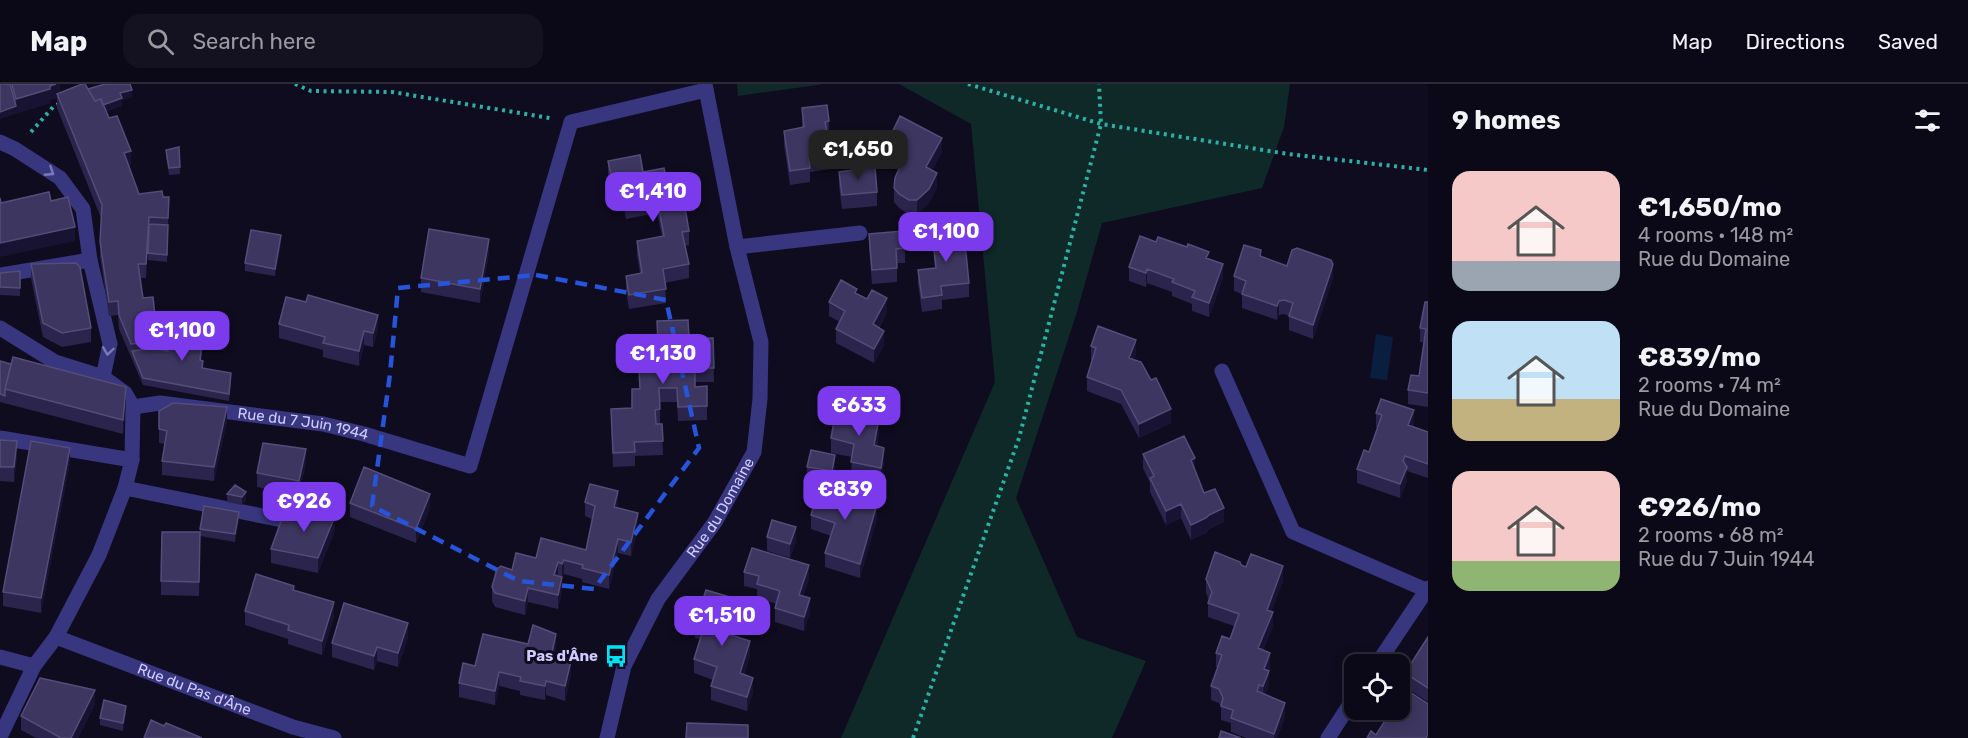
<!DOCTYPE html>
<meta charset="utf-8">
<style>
:root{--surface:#0b0917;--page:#141220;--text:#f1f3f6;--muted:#9a9aa1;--line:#2b2a36;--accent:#7c3aed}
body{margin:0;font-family:Rubik,sans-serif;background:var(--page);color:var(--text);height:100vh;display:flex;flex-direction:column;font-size:22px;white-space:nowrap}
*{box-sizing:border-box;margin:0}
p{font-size:20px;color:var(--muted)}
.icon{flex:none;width:33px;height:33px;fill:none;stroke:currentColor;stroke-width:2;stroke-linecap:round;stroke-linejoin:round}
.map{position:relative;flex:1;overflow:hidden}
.panel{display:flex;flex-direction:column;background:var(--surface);width:540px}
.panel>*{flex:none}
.tools{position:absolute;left:1344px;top:570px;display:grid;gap:12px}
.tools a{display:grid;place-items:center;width:66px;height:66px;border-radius:12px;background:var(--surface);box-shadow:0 3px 15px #0003,0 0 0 2px var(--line);font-size:30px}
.price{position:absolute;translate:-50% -51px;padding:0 14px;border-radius:12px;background:var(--accent);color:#fff;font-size:20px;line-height:39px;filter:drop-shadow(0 2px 3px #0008)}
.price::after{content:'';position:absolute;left:50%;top:36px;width:18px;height:14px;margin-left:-9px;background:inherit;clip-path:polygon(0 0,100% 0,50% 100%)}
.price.active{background:#222;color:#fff}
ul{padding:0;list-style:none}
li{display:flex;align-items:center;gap:18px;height:150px;padding:0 24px}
li span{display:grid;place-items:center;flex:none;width:168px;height:120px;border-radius:18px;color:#555}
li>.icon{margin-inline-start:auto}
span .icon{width:72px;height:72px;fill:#fffc;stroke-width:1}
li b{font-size:26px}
h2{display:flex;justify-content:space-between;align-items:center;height:72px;padding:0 24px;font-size:26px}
header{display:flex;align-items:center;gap:36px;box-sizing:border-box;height:84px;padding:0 30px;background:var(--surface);border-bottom:2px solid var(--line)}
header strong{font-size:28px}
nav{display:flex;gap:33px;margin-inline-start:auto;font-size:21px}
.search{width:420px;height:54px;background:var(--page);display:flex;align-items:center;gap:15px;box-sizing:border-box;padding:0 21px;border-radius:18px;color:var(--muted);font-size:22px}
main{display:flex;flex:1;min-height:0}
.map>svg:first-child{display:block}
.green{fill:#0f2928}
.water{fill:#0a1f40}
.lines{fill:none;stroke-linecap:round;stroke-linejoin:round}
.path{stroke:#2bb2a7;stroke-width:4;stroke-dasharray:3 4.5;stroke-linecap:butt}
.service{stroke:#37367f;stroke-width:15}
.minor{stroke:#37367f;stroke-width:15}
.wall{fill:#2b244d}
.shaded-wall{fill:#191333}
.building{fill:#3d3660;stroke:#544d79;stroke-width:1.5}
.oneway{stroke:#7b79b9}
.marked{fill:none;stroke:#2654da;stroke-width:4.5;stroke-dasharray:12 8;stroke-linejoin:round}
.labels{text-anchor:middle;stroke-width:6;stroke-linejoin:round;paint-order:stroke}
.street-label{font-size:15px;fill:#cfcaff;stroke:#0f0c1f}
.poi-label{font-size:15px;font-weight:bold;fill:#cfcaff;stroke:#0f0c1f;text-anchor:end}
</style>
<header>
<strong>Map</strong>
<div class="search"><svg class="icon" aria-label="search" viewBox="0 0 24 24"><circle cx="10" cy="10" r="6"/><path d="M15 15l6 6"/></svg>Search here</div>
<nav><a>Map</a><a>Directions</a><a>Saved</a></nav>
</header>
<main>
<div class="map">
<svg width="1428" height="654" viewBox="0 0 1428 654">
<rect width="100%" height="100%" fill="#0f0c1f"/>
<path class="green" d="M737,0H824L738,12Z
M899,0H1290L1284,43L1262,104L1102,139L1076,231L1016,414L1077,553L1146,577L1112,654H841L995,298L971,40Z"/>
<path class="water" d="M1376,250L1393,253L1387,296L1370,294Z"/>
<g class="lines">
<path class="path" d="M295,0L311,7L392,8L550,34
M968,0L1101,40L1288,70L1428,86
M31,48L54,22L59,20
M913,654L1019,354L1101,40L1099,0"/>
<g class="service">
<path d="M737,163L860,149"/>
<path id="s1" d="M133,323L160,319L323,340L364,350L470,382L571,38L706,6"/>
</g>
<g class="minor">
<path d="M0,58L15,65L60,94L83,125L90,176L110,260L103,293"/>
<path d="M0,191L90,176"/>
<path d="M0,244L55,278L103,293L125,309L133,323L132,376L125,404L99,471L56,553L34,582L0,653"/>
<path d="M1222,287L1293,448L1426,506"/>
<path d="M0,354L132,376"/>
<path d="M125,404L292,438"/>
<path id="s2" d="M56,553L293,643L334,654"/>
<path d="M0,573L34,582"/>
<path d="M1377,580L1428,504"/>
<path id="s3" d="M607,654L624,582L658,515L715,438L754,368L760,315L761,258L737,163L705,0"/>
<path d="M1328,654L1354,614"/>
</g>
</g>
<path class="wall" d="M0,0H60V9L88,5L132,13L122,16V22L106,27L131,81L129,82L139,110L169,113L167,178L148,176L149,153L146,194H140L143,214L155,232L171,241L200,245L204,253L201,276L203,284L231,296L229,317L143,301L119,245L118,231L109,232L100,172L101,134L57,24V14L50,16V19L16,29Z
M802,24L829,37V51H827L828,54L839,70V84L810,88V98L790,101L784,61V47L802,43Z
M179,63L180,90L169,91L166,73V66Z
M885,63L942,68L932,86L937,103L929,119L917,130H909L899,124L894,118V104L899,84L885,77Z
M608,77L643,88L670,113L689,147V161L685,162L689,180V194L665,199L666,219L629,225L626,206V192L640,189L637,171V157L662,152L657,129L626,135L621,109L612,110L608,91Z
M839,88L877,108V122L842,125L839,102Z
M942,142L969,199V213L942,216V225L922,228L918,200V186L935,184L933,158H942Z
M869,150L905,164V179H897V198L872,200L869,164Z
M281,159L275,192L245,187V179Z
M489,169L480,219L421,208V194Z
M1261,173L1287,182L1333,194L1313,255L1289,246V232L1284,230L1279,231L1277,236L1242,224V210L1234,207V192Z
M1209,175L1223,194L1209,233L1192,227V220L1172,212V208L1147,199L1146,203L1129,197V183Z
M31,180L91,244V258L62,263L43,253L31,194Z
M20,187V212L0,211V189Z
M857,210L887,228L879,244L884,261L874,279L836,259V245L840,238L829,232V218Z
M1428,218V323L1408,320V306L1419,292L1424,258H1420V244Z
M657,237L689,255L713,254L714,298H695V303L707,302V336L678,337L677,318H660V340H662L663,371L635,372V382L613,383L611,325L632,324V305H640L654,286L658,258Z
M279,240L378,245L373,263L364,261L359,282L323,273V266L279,254Z
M1091,262L1136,270L1134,275L1171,339L1139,354L1121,320L1087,307V293L1092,276H1091Z
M0,277L126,317L123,350L0,318Z
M159,327L227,337L214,397L162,391V377L165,360L159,359Z
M1376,329L1414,340L1413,342L1428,348V394L1407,387V397L1400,414L1357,399V385L1369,368L1377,344L1376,343Z
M879,348L877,362L884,378L881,398L851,392L852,373L831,369V354Z
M0,356L17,371L14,398L0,397Z
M1143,370L1195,386L1204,409L1224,438L1209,445L1206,449L1191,456L1181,434L1166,441L1150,408V399L1143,384Z
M70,378L41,529L3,522V508Z
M306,379L299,411L257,403V389Z
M807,383L835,385L832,401L807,397Z
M235,401L246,416L242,421L227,418V410Z
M867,417L877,434L860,494L825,483V469L831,452L811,445V431Z
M585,418L618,421L617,424L638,443L631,472L618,469L609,505L582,498V495L564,490L562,494V507L558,525L528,518L525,531L495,523L492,517V503L512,486L536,474L586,466L592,435L585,432Z
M350,419L430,424L416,459L350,433Z
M239,435L235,458L200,452V445Z
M297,436L335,446L318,489L271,479V465Z
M200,448L199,512L161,511V497Z
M767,453L796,457L790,474L767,467Z
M1241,481L1283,497L1271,527L1273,542L1263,566L1270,583L1269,587V601L1265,611L1285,633L1277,654H1246L1231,648V639L1221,636V623L1219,619L1211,616V602L1218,583H1216V569L1230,555L1234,542L1208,533V519L1209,516L1206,509V495Z
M744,488L809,495L803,512L810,528L804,547L775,538V524L777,520L757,514V505L744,502Z
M294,506L334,533L322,571L288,560V555L245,541V527Z
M730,528L723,548L750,571L744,591L753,608L747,627L711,616V602L713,596L694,589V575L700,555L695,554V540Z
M408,553L398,583L377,577L374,586L332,573V559Z
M1428,553V618L1405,603V589Z
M528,560L556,564L554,573L571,591L565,617L546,611L545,616L520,611V607L499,602L495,621L459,613V599L475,582Z
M95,620L78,654H36L21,646V632Z
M1428,620L1376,651L1384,639V629Z
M126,629L123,647L100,641V634Z"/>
<path class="shaded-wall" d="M56,0H60V13L57,10V14L50,16V19L0,35V28L16,22V15Z
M132,6V13L122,16V22L95,31V23L120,9Z
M942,54V68L926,98V83Z
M131,67V81L124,83V69Z
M937,89V103L929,119L917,130V116Z
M149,133V147L146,194V180Z
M75,143V157L0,173V159Z
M281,151V159L275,192V185Z
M489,155V169L480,219V205Z
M1223,180V194L1209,233V219Z
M1333,180V194L1330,204L1313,255V241Z
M1147,185V199L1146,203V189Z
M887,214V228L873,254V240Z
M1279,217V231L1277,236V222Z
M378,231V245L373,263V249Z
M364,247V261L359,282V267Z
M884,247V261L874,279V265Z
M1136,256V270L1129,288V274Z
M126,303V317L123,350V336Z
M227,323V337L214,397V383Z
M1171,325V339L1139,354V340Z
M1414,326V340L1408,355V341Z
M879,334V348L874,375V361Z
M17,357V371L14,398V383Z
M70,364V378L41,529V514Z
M884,364V378L881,398V384Z
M306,365V379L299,411V397Z
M835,371V385L832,401V387Z
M1195,374V388L1191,376Z
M1407,383V397L1400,414V400Z
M618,407V421L614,437V423Z
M246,408V416L242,421V413Z
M430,410V424L416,459V445Z
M877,420V434L860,494V480Z
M1181,420V434L1166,441V427Z
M1224,424V438L1209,445L1206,449L1191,456V441L1209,431Z
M239,428V435L235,458V450Z
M638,429V443L631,472V458Z
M335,432V446L318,489V474Z
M796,443V457L790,474V460Z
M618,455V469L609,505V491Z
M564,476V490L562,494V480Z
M558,478V492L554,491Z
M809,481V495L799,525V511Z
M1283,482V497L1267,540V526Z
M562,493V507L558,525V511Z
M528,504V518L525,531V517Z
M730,513V528L718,561V547Z
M810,514V528L804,547V533Z
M334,518V533L322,571V557Z
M1273,528V542L1258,578V564Z
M408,539V553L398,583V569Z
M556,550V564L551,587V573Z
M750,557V571L740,603V589Z
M377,563V577L374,586V572Z
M1270,569V583L1266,595L1269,587V601L1263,616L1264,585Z
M571,577V591L565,617V602Z
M499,588V602L495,621V607Z
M753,594V608L747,627V613Z
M546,597V611L545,616V602Z
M95,606V620L78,654H71Z
M1285,619V633L1277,654H1274V650Z
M126,622V629L123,647V639Z"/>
<path class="building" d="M0,0H10L16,22L0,28Z
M12,0H56L50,2V5L16,15Z
M82,0H85L95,17L101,15L109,34L117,32L131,67L124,69L139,110L162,107L163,113H169L168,134L149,133L146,180H138L143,214L153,213L155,232L171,234L168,260L151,258L131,260L119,231L118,217L109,218L100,158L102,121L57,10Z
M105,0H130L132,6L120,9L122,14L103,21L101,15L95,17L88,5Z
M827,21L829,37L825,38L828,54L837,52L839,70L809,74L810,84L790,87L784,47L804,43L802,24Z
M900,32L942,54L926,83L937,89L929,105L917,116H909L899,110L894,104L895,94L904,73L885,63Z
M179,63L180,83L169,84L166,66Z
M640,71L643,88L664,84L670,113L683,111L689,147L682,148L689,180L663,185L666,205L629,211L626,192L642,189L637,157L664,152L657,115L626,121L621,95L612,96L608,77Z
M875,83L877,108L842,111L839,88Z
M49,108L51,117L68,113L75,143L0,159V114L1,119Z
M149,140L168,141L167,171L148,169Z
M963,140L969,199L941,202L942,211L922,214L918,186L936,184L933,158H943L942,142Z
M429,145L489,155L480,205L421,194Z
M251,146L281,151L275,185L245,179Z
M903,147L905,164L896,165L897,184L872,186L869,150Z
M1140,152L1156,158L1158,153L1187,163L1188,160L1209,168L1206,174L1223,180L1209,219L1192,213L1195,207L1172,198L1174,195L1147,185L1146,189L1129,183Z
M1244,161L1261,166L1260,172L1287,182L1292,166L1297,164L1331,176L1333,180L1330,190L1313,241L1289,232L1293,219L1284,216L1279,217L1277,222L1242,210L1246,197L1234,192Z
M76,179L80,183L91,244L62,249L43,239L31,180Z
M20,187V204L0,203V189Z
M841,196L857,205L855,209L867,215L872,206L887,214L873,240L884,247L874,265L836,245L845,227L829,218Z
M308,211L378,231L373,249L364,247L359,267L323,259L325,253L279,240L286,213L306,218Z
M1425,218H1428V309L1408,306L1411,291L1419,292L1426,245L1420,244Z
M688,236L689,255L713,254L714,284H695V303L707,302V322L678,323L677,304H659L660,325L655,326L656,340H662L663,357L634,358L635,368L613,369L611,325L632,324V305H640L639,286H654L653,258H658L657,237Z
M194,240L200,241L199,245L204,246L200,276L203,277L202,284L231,289L229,310L143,294L132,267L151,264L168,267L171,241L193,244Z
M1098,242L1136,256L1129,274L1141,278L1151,296L1156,294L1171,325L1139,340L1121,306L1087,293L1096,264L1091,262Z
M13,273L126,303L123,336L5,305Z
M0,277L11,280L5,305V312L0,310Z
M1381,315L1414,326L1408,341L1428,348V380L1405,372L1403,377L1407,383L1400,400L1357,385L1364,366L1369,368L1382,331L1376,329Z
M173,319L227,323L214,383L162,377L167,347L159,345V327Z
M836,326L879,334L874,361L884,364L881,384L851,378L854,360L831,354Z
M1184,352L1195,374L1191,376L1204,409L1215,405L1224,424L1209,431L1206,434L1191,441L1181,420L1166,427L1150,394L1154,392L1143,370Z
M0,356L17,357L14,383H0Z
M31,357L70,364L41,514L3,508Z
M263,359L306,365L299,397L257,389Z
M811,366L835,371L832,387L807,383Z
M364,383L430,410L416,445L350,419Z
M590,400L618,407L614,423L638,429L631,458L618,455L609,491L582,484L583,481L564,476L562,480L558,478L554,491L562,493L558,511L528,504L525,517L495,509L492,503L497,485L501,482L512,486L516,469L536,474L541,454L586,466L595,422L585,418Z
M820,400L867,414L866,417L877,420L860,480L825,469L835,439L811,431Z
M235,401L246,408L242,413L227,410Z
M303,421L335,432L318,474L271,465L283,432L297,436Z
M204,422L239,428L235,450L200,445Z
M772,436L796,443L790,460L767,453Z
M162,448H200L199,498L161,497Z
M752,464L809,481L799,511L810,514L804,533L775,524L780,507L757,500L759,492L744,488Z
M1215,468L1240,478L1241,481L1246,483L1251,470L1283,482L1267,526L1273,528L1258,564L1270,569L1264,585L1269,587L1263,602L1259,601L1257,607L1285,619L1274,650L1231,634L1233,626L1221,622L1223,614L1219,605L1211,602L1222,571L1216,569L1222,552L1230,555L1239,530L1208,519L1212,508L1206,495Z
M256,490L294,502L293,506L334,518L322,557L288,546L289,541L245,527Z
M706,506L730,513L718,547L750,557L740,589L753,594L747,613L711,602L717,583L694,575L704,543L695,540Z
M344,519L408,539L398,569L377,563L374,572L332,559Z
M533,541L556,550L551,573L571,577L565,602L546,597L545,602L520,597L521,593L499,588L495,607L459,599L463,579L475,582L483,550L528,560Z
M1428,553V604L1405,589Z
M40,594L95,606L71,654H61L21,632Z
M1404,604L1428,620V651L1426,654H1367L1371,647L1376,651L1388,632L1384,629L1386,626H1400V610Z
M104,616L126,622L123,639L100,634Z
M151,636L164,642L166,639L202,654H144Z
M687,639L748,641V654H686Z
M1221,647L1241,654H1219Z"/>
<defs><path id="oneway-chevron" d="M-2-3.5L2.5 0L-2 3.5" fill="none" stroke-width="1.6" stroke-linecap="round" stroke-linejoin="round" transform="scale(1.5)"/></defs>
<g class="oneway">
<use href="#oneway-chevron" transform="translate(50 88) rotate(33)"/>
<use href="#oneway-chevron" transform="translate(108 267) rotate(98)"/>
</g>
<path class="marked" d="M536,191L666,216L699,364L594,505L519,497L372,422L390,290L398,204Z"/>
<defs>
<g id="bus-bare" transform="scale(1.8)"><path d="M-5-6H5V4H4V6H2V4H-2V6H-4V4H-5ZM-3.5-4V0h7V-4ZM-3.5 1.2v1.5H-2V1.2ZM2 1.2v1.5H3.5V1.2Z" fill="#00e3f5" stroke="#0f0c1f" stroke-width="2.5" paint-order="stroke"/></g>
</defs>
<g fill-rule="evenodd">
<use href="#bus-bare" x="616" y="572"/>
</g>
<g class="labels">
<g class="street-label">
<text dy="5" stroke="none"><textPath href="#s1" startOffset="172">Rue du 7 Juin 1944</textPath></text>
<text dy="5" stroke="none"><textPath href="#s3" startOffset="260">Rue du Domaine</textPath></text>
<text dy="5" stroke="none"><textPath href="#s2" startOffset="148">Rue du Pas d'Âne</textPath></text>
</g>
<g class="poi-label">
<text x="598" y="577">Pas d'Âne</text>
</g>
</g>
</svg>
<div class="tools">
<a><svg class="icon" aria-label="locate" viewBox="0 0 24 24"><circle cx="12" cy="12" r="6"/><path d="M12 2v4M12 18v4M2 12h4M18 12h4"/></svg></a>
</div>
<b class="price active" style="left:858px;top:97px">€1,650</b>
<b class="price" style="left:653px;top:139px">€1,410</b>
<b class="price" style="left:946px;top:179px">€1,100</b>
<b class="price" style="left:182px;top:278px">€1,100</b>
<b class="price" style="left:663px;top:301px">€1,130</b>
<b class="price" style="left:859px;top:353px">€633</b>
<b class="price" style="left:845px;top:437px">€839</b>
<b class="price" style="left:304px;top:449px">€926</b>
<b class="price" style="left:722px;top:563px">€1,510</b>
</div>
<section class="panel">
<h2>9 homes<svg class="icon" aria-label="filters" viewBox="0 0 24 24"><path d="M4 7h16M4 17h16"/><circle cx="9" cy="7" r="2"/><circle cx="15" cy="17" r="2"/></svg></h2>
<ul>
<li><span style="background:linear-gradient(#f6c9c9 75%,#9aa5b1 0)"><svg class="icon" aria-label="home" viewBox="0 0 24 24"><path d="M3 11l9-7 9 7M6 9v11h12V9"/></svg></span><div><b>€1,650/mo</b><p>4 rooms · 148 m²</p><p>Rue du Domaine</p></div></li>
<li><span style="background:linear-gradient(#bfe0f5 65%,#c2b280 0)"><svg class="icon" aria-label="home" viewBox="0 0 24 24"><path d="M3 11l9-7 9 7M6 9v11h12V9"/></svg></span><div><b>€839/mo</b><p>2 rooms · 74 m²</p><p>Rue du Domaine</p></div></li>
<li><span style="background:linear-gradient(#f6c9c9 75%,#8fb573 0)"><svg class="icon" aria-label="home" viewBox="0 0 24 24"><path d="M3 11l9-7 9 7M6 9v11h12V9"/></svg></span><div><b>€926/mo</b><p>2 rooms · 68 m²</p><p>Rue du 7 Juin 1944</p></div></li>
</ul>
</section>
</main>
